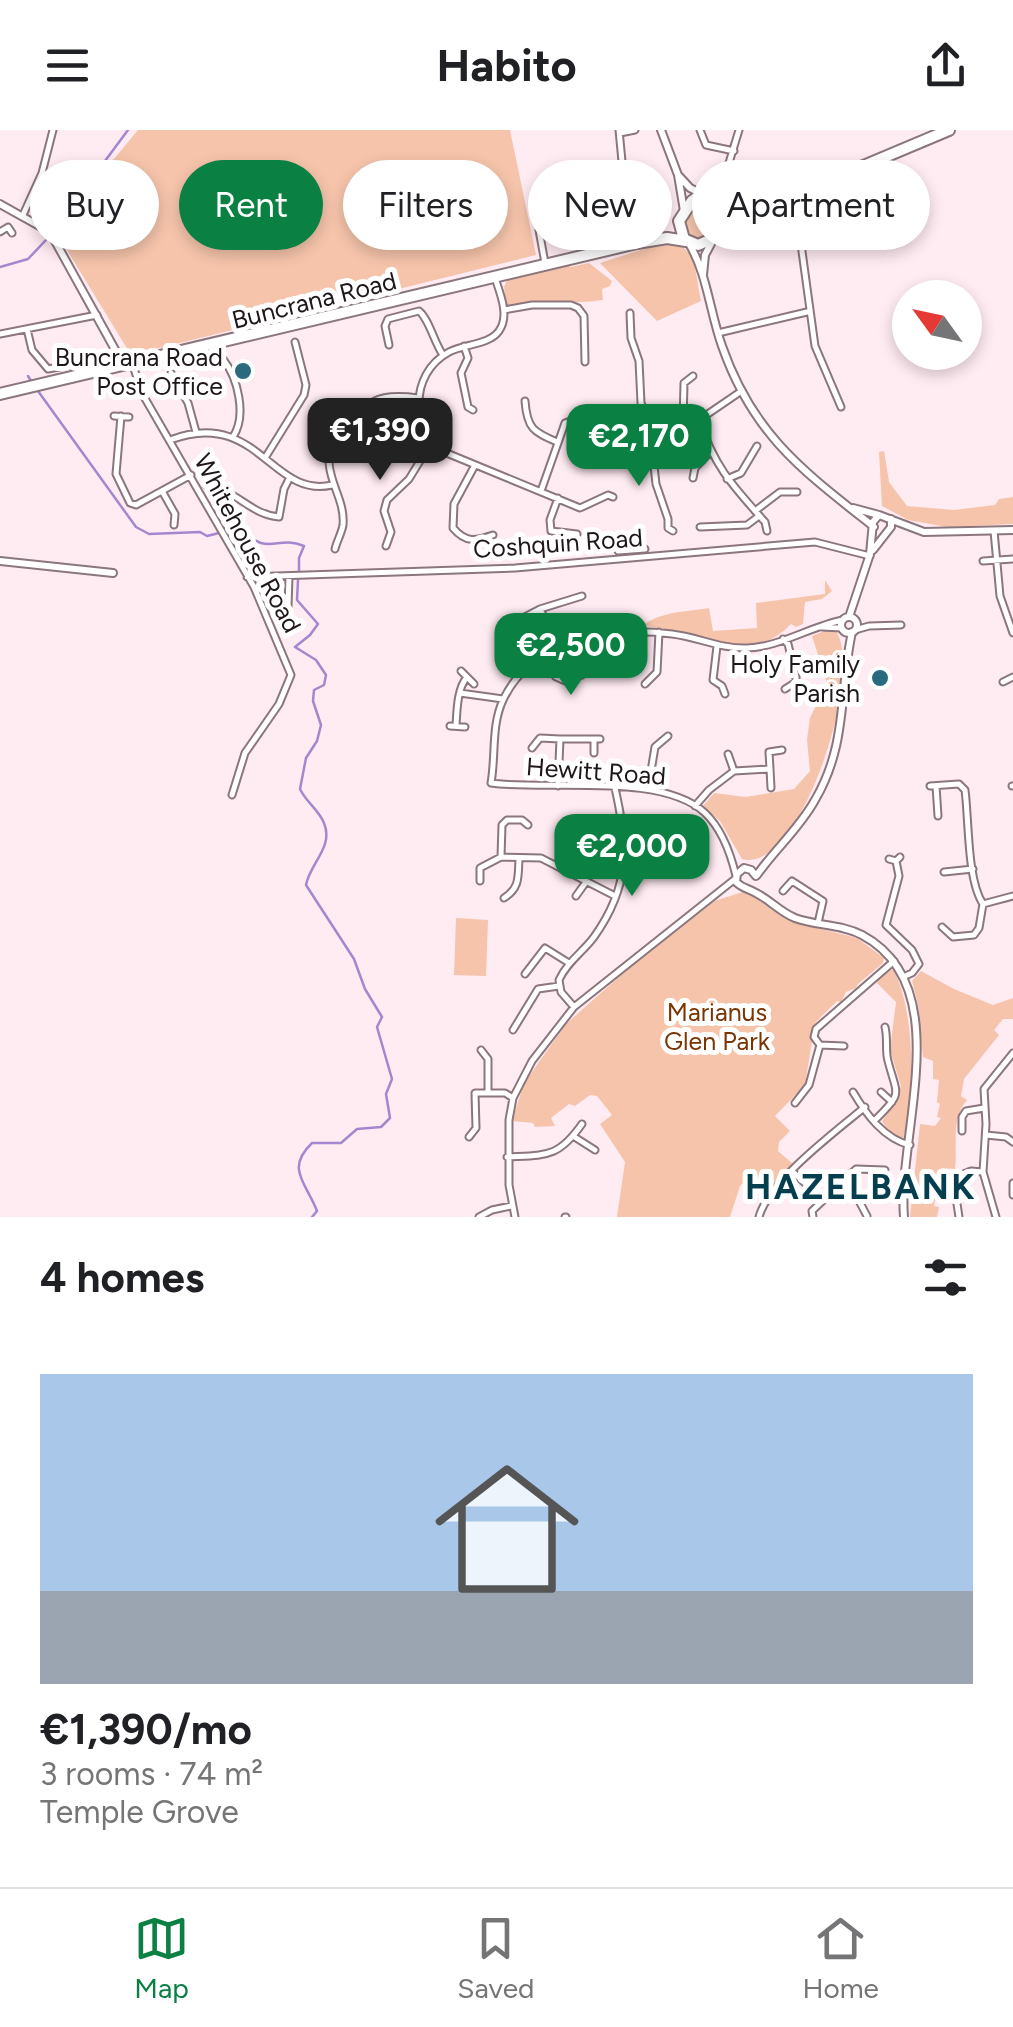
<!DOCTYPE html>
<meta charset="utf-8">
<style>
:root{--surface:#fff;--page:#f2f2f2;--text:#202124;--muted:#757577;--line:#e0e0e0;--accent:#0b8043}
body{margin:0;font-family:Figtree,sans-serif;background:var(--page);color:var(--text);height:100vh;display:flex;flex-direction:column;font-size:38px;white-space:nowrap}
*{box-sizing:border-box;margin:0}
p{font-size:32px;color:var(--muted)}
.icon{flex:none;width:55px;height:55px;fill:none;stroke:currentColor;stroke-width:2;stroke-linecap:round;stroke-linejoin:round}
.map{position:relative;height:1087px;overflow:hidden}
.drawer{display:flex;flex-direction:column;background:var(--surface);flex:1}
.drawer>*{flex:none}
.hud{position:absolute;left:30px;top:30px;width:955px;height:90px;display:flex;gap:20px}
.needle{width:65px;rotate:303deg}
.fabs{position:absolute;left:892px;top:150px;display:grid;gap:20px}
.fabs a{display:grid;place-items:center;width:90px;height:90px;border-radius:50%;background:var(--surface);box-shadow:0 5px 15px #0003;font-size:50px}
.price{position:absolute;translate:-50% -85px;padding:0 22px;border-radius:20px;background:var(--accent);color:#fff;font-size:32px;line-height:65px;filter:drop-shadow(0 2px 5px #0008)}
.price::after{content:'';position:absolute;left:50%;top:60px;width:30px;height:22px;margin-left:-15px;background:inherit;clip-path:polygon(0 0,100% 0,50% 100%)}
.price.selected{background:#222;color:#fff}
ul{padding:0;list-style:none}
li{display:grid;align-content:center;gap:20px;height:530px;padding:0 40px}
li span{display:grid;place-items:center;height:310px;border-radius:0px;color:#555}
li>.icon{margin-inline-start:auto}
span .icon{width:180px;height:180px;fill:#fffc;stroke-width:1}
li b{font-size:42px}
h2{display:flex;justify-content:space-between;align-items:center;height:120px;padding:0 40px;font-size:42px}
.pill{padding:0 35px;border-radius:45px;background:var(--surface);box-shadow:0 5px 15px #0003;font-size:35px;line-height:90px}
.pill.selected{background:var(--accent);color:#fff}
header{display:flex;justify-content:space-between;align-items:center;height:130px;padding:0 40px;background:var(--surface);font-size:45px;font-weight:700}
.tab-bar{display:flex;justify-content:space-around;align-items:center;height:140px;border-top:2px solid var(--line);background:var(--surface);font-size:28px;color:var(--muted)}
.tab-bar a{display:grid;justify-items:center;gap:5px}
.tab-bar .selected{color:var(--accent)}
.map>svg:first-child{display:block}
.green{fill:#f6c4ab}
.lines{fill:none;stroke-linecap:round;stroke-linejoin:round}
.stream{stroke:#a487cf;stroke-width:2.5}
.street-casing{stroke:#8b767d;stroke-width:9}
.secondary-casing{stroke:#8b767d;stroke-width:10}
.highway-casing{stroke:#8b767d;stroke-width:14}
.street{stroke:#fff;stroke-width:5}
.secondary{stroke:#fff;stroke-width:6}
.highway{stroke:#fff;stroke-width:10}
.poi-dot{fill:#2a6a7f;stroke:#fff;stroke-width:4}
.labels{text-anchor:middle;stroke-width:10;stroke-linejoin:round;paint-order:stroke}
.street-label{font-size:25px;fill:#1e1619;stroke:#fff}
.poi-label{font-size:25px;fill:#1e1619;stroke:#fff;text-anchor:end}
.park-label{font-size:25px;fill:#793402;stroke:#fff}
.district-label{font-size:35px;font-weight:bold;letter-spacing:2.5px;fill:#053e4e;stroke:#fff}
</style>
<header><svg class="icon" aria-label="menu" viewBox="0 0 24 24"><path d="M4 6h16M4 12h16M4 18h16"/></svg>Habito<svg class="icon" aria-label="share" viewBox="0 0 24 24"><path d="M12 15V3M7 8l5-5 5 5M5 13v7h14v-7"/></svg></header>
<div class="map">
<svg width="1013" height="1087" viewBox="0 0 1013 1087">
<rect width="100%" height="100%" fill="#ffebf2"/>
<path class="green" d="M138,0H510L536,125L131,225L67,120L108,109L78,59L114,29Z
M701,66L720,71L723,83L711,104L695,111L685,103L684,90Z
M669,111C698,117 695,145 701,171L657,191L600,133Z
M589,133L612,151L610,156L602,159L603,170C572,175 540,169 509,177L506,174L504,157L507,150L567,135L571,137Z
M884,321L889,352L907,376L954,380L995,375L999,369L1013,367V394L947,397L908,390L882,376L879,322Z
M825,450L832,461L822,469L805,472L803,494L796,497L791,494C760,526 730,515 689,504C674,500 657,499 643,495C663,481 686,482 709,478L713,501L757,498L756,473L825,464Z
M827,500L836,501C865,544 799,746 742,729L720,691L703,676L714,663L746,667L794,659L810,641L807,610L810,588L827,553L812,506Z
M746,761L778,784L794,792L857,808L884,828L883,833L858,854L856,858L846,862L841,872L837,871L815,893L805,955L775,986L790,1001L779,1012L778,1021L793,1034L771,1055L753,1043L740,1056L730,1087H617L625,1032L600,994L612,985L597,966L590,965L575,976L569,974L551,988L555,996L535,997L533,993L512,991L524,953L566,894L677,795L714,771Z
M456,788L488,790L486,846L454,845Z
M893,839C915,879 916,967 903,1010L893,1007L882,991L893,976L901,956L890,920L896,872L875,851Z
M921,841L954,859L993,875L1013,868V889H1003L994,900L999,905L964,949L961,966L967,970C950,990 958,1016 955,1039L941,1038L934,1076L939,1077L937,1087H910L920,994L935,996L941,988L937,987L940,974L937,972L939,950L933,949V931L923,927L918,874L912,851Z"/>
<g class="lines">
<path class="stream" d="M52,99L82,50L105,31L128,0
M0,137L28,129L46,110
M28,246L31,251
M38,261L136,397L149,404L200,402L207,406L219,403
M224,401L239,399C247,403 253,411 261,413C275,417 284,408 304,416L299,428V441
M298,450L297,470L318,494L310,505L295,517L316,530L326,545L324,555L314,560L313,571L321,595L317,611L306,628L300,659C306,672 319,680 324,693C334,717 310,733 306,755L354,829L365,859L382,887L377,897L392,949L386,964L390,988L381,997L357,999L341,1013H312C285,1039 306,1052 317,1081L312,1087"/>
<g class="street-casing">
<path id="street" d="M619,0L626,73
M700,0L706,15L734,21
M620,3L635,0
M624,47L638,45
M723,67L725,46L739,0
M785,72L797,85L815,216L841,277
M610,75L645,70
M23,85L42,43L53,0
M539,100L545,133
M0,102L8,97L12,103
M495,148C500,163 510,186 499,201C489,215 464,214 449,222C408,244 410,304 449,324L580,378L608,365L613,367
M504,180L532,175H571L578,178L584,186L585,232
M630,183L631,208L639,231L641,273L649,291L699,290L740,262
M27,199L32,220L48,239L92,231
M718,203L807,182
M0,204L97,185
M389,215L385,196L388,189L419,181C429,189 434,212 443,225
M464,216L468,228L461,243L468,277L473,280
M223,229C238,248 247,286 233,307
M132,233L143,265L254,457L291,545L279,574L245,623L232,665
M171,243L188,273L196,302
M525,271C527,298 533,302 557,312
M114,286L129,287
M121,286L116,344L130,373L136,375L191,345
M699,290C715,338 733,356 765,392L767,401
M649,291L656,354L668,389V398L673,401
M683,292L684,253L693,246
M170,310C258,277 271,369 332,355
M361,315L366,310C366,302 364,292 365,284C369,263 403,266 418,268
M265,328L304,265L306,255L295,212
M475,335L454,374L453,398C466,413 475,411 493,405
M693,348L695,338L711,321
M727,349L741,343L757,316
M206,355C239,361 249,384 279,387L284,359L290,347
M162,361L175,384L174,395
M541,361L565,293L573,290L608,303
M558,368L550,390L551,401L577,404
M755,381L780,362H797
M700,397L747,395L759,386
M994,401L1000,466L1013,503
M386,416L391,402L384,381L387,370L409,349L431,313
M335,419C337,411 342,402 343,395C346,363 316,342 336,305
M618,421L645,419
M983,431L1013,429
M247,447L515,438L815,412L870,426
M288,477L289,446
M822,497L842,498
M855,500L869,496L901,495
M502,504L517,491L540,479
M783,509L788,514L796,547V552L785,559
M558,516L540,479L582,466
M717,516L713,550L722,556L725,564
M541,527L556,547L565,551L582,545L584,532
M575,532L592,531
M461,541L474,554
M1003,552L1013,547
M645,554L657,542L659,502
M460,563L503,569
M450,596L465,597
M456,596C457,580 457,559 467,547
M532,618L540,608L560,609
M594,623V609
M728,624L734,641
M770,639L771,658
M558,656L560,609H600
M930,656L959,654L965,660C969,690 967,750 983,774L979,798L974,805L953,807L942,797
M936,656L938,686
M1012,656H1013
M648,659L655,617L668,606
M695,676L709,660L734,641L770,639L769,622L782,620
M591,708L603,699L623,694
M627,718L652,717L663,703
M501,727L502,695L507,690H522L528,695
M889,729L896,731L900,727
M896,731L899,746L886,795L912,820L919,834L912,843L903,847
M944,742L973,739
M736,746C731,725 722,699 705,683C662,642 549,661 491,653C496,625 491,596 503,570C532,508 612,496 672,504C698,507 720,519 747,518C780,517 811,496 843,490
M480,751V738L501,727L541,728L615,766
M783,761L792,751L823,771L818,793
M576,766L586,752
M504,768C520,758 518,747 519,729
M983,774L1013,766
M525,844L545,818L569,833
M574,877L561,862L559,850C567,832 583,822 594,807C631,755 628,716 615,658
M513,900L538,859L559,856
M844,916L820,915L814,907L816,899L894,831
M481,920L488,929V962
M853,962C866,984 884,1009 910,1015
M881,962L892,972
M795,973L809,955L820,915
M874,991C904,962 897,966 888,931C885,920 888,909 885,897
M962,1001V987L966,981L984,978
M986,1005L1006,1007L1013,1012
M573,1006L595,1020
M469,1007L476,998L475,963H505L513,968
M507,1027C546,1025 558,1028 582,994
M792,1041L823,1070
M841,1053L858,1069L867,1086
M1013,1053V1065
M479,1087L492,1080L511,1076
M515,1087L509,1055V990L513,968L532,931L574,877L735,749
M565,1087H566
M759,1087C768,1052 836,1001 865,977
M813,1087L812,1081L856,1039L885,1040
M959,1087L955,1061L959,1046L971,1041L983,1042
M996,1087L983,1042L986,994L984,959L1013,923"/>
</g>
<g class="secondary-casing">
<path id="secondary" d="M661,0L678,45L684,81
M679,46L690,58L700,63
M0,74L50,102L123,234
M688,112C707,142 710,183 722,216C753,305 803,341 874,397
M703,145L705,125L713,110
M853,378L879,385
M873,420L891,397V389
M0,431L113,443
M849,487L870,424L873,392L879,385L924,402L1013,400
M841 495a8 8 0 1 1 16 0a8 8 0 1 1-16 0Z
M757,745C775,719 799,699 815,670C848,614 839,561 852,502
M756,746L751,740L744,738L737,744L736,752C743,759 748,758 756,763C770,770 780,782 795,788C817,796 841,794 862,805C958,856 897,1004 904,1087"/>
</g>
<g class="highway-casing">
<path id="highway" d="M704,62L723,70L727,85L714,108L698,115L684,109L679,91L692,71Z
M723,95L949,0
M0,264L637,113L667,108L686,111"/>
</g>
<use href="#street" class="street"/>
<use href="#secondary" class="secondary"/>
<use href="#highway" class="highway"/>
</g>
<g class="poi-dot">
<circle cx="243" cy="241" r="10"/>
<circle cx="880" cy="548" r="10"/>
</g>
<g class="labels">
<g class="street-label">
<text transform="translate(314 170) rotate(-14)" y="9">Buncrana Road</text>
<text transform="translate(248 413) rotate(62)" y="9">Whitehouse Road</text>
<text transform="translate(558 413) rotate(-4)" y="9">Coshquin Road</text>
<text transform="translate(596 641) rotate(4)" y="9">Hewitt Road</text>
</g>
<g class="poi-label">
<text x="223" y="236">Buncrana Road<tspan x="223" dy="29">Post Office</tspan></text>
<text x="860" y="543">Holy Family<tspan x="860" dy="29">Parish</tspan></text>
</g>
<g class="park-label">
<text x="717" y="891">Marianus<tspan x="717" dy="29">Glen Park</tspan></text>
</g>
<g class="district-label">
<text x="861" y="1069">HAZELBANK</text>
</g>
</g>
</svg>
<div class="fabs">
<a><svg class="needle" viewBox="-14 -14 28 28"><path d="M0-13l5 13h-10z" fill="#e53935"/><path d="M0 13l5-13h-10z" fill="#757577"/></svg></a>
</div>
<b class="price selected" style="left:380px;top:353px">€1,390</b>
<b class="price" style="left:639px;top:359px">€2,170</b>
<b class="price" style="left:571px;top:568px">€2,500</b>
<b class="price" style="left:632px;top:769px">€2,000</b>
<div class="hud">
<a class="pill">Buy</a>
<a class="pill selected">Rent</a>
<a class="pill">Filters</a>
<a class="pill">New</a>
<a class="pill">Apartment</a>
</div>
</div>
<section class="drawer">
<h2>4 homes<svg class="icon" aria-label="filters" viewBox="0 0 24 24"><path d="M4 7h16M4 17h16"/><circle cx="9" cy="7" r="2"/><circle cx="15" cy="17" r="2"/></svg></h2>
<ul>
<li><span style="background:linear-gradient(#a9c7e8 70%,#9aa5b1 0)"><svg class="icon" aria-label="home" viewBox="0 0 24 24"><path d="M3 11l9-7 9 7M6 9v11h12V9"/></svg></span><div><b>€1,390/mo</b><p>3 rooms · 74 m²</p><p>Temple Grove</p></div></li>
</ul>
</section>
<nav class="tab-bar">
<a class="selected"><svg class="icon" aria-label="map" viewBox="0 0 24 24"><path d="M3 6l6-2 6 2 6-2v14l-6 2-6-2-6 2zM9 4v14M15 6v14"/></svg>Map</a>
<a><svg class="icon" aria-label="saved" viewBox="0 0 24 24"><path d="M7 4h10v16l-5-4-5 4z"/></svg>Saved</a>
<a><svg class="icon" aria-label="home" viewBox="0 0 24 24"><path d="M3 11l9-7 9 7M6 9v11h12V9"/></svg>Home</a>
</nav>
